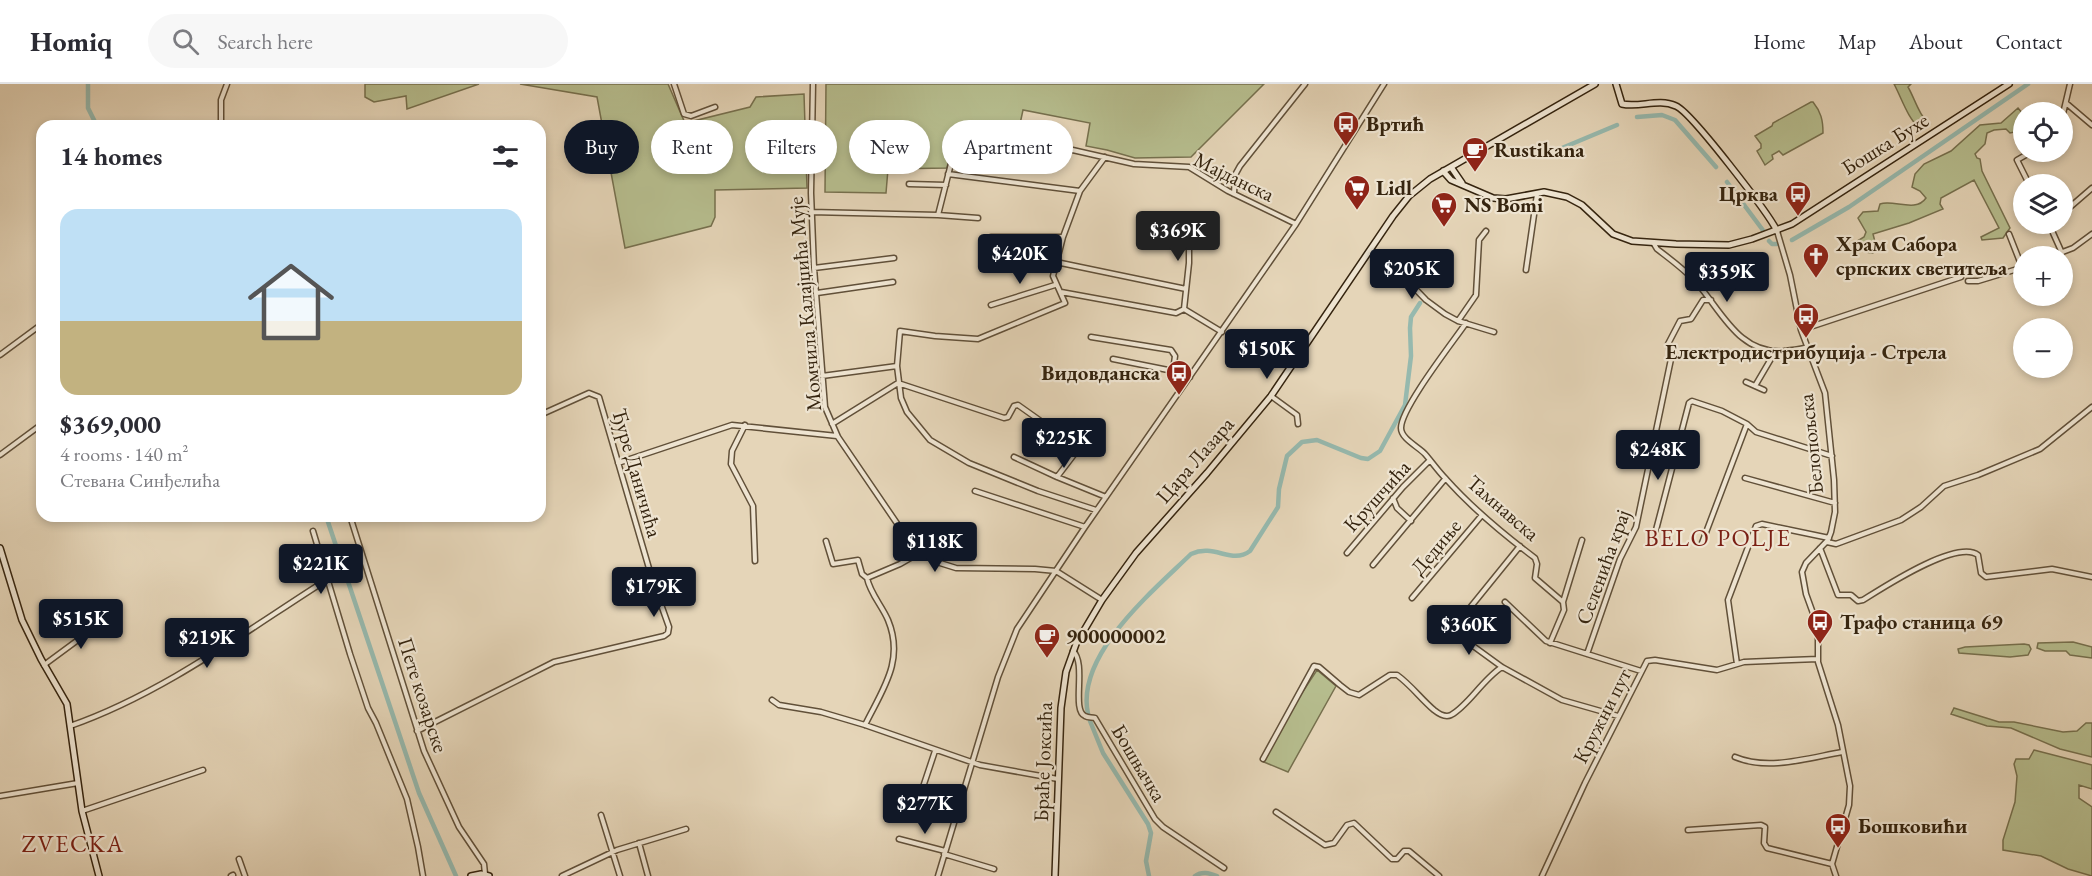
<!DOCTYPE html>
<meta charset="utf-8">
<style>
:root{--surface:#fff;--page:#f7f7f7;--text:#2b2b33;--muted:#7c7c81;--line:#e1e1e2;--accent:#111827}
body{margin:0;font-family:"EB Garamond",serif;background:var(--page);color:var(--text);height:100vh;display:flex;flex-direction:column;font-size:22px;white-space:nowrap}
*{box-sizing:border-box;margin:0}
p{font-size:20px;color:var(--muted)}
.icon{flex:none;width:33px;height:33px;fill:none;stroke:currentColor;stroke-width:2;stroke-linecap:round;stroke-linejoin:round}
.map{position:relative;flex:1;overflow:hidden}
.side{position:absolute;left:36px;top:36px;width:510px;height:402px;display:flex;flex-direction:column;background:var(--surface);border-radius:18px;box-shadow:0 3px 9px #0003}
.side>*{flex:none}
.guide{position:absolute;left:564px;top:36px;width:570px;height:54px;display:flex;gap:12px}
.fabs{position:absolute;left:2013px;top:18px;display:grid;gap:12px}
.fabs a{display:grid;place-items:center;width:60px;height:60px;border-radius:50%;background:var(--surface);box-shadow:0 3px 9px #0003;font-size:30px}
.price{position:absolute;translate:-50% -51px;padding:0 14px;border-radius:6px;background:var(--accent);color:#fff;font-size:20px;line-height:39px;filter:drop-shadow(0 2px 3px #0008)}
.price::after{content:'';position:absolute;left:50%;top:36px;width:18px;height:14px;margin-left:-9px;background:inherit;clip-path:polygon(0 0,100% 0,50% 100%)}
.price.on{background:#222;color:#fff}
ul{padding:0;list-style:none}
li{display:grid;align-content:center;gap:12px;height:318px;padding:0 24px}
li span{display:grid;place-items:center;height:186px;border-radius:18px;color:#555}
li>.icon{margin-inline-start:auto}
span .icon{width:108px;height:108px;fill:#fffc;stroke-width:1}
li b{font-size:26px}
h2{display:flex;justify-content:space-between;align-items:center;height:72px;padding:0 24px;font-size:26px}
.tag{padding:0 21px;border-radius:27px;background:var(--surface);box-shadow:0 3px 9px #0003;font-size:21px;line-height:54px}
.tag.on{background:var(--accent);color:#fff}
header{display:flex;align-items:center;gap:36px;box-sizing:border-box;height:84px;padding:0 30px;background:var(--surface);border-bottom:2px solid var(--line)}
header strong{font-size:28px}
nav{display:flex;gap:33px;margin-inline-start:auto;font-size:21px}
.search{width:420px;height:54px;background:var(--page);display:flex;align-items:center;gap:15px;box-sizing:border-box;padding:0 21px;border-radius:33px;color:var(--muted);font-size:22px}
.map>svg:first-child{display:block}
.green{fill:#b6bd8e;stroke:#76704e;stroke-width:1.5}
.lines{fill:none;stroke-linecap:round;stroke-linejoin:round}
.canal{stroke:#96b9ae;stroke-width:4.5}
.street-casing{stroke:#615039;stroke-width:7}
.secondary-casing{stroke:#35240f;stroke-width:8}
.street{stroke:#eee4d1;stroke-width:4}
.secondary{stroke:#eee4d1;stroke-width:5}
.labels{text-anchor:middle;stroke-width:4.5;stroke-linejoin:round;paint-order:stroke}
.poi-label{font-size:21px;font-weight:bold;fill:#35240f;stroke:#eee4d1;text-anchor:start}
.street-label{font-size:21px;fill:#35240f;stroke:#eee4d1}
.quarter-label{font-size:24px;letter-spacing:1.5px;fill:#7a1f14;stroke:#eee4d1}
</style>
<header>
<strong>Homiq</strong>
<div class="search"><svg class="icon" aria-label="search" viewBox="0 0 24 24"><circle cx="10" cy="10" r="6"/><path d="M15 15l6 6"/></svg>Search here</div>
<nav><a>Home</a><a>Map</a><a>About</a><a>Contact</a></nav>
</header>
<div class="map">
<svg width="2092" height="792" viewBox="0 0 2092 792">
<rect width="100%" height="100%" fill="#e5d5b8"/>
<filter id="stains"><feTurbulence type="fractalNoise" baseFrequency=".00333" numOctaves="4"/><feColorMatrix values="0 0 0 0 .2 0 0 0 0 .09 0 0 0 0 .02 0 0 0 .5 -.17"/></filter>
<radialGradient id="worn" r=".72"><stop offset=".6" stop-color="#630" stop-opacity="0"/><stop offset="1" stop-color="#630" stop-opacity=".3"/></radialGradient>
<path class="green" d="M365,0H479L407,25L406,12L374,18L365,13Z
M520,0H668L685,39L750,23L756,13L804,10L807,104L715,106V133L711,142L625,164L597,13Z
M826,0H1264L1191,73L1135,74L1107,66L1086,62L1090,39L1023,26L1017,54L956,47L947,84L888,85L886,109L825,108Z
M1894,0H1911L1908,3C1915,15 1919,32 1930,40L1920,45C1907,33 1902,15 1894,0Z
M1811,18H1813C1821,28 1823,36 1823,49L1783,71L1779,67L1772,71L1773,75L1765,81L1757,67L1761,64V60L1755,52L1772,42L1773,39Z
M2018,24L2023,30V44L2019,47L2010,49L2006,45L1994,46L1987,49L1985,60L1975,70L1977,74L1980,75L1982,87L2010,144L2003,154L1982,156L1981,153L1999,144L1974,96L1941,114L1940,120L1943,125L1909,139L1873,150L1877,166L1873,169L1865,168L1862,164H1857L1854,159L1864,153L1866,148L1858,134L1863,128L1878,127L1880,120C1893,115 1916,129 1926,114L1920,107L1912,103L1915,90L1924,80L1951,67L1980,41L2001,39Z
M2073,558L2092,563V574L2070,571L2066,567H2045L2037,564L2038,559Z
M2024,560L2029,561L2031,565L2028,571L2010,573L1959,569L1958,565L1965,563Z
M1317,586L1336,602L1288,688L1264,678L1290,627Z
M1954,624L1999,638H2014L2063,648L2077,647L2086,639H2092V673L2060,665L2011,644L1987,642L1951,630Z
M2034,666L2092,681V705L2079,701V714L2092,723V792L2068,785L2041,772L2003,766V756L2015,718L2017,692L2014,680L2016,675H2029Z"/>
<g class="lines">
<path class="canal" d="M88,0V24L97,42
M1637,33L1662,31L1675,36L1716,83
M1562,64L1617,41
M1727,98L1765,149
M1792,156L1849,123L2028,0
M1769,157L1772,160H1777
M326,432L419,709L456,792
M1088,630C1075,571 1153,507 1191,470C1215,459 1231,481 1250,467L1278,423L1279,405L1287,372L1302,358L1317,356L1361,374L1368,375L1380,367L1405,321L1411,272L1410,244L1411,233L1420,219
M1090,637L1103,669L1148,740L1151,749L1146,777L1149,792
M1195,792C1202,787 1209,789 1217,792"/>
<g class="street-casing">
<path id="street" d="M674,0L684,30L691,32L715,23
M813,0L811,109L814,184L825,323L838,353L909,457L927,472L940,479L956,484L1035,485L1056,487L1102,516
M2066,19L2092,41
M2062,34L2070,0
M221,42V16L227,0
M948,90L1080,107
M909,100L946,101
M2029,100L2017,76L2031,68
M1234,110L1235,91L1240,82L1305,0
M811,128L938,131L957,56L963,51L1055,62L1134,80L1189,83L1228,107L1296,140
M2062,130L2092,104
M938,131L978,134
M2049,140L2062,169
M1153,142L1186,149L1189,151V179L1184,225
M1777,147L1790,191L1801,246L1825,309L1834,396L1835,428L1831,448L1828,456L1806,479L1802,488L1806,510L1818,543V578L1838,641L1850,702L1849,721L1832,780L1836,792
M2009,150L2022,183
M991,153H1063L1053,192L1065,219L978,255L935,252L900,247L897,282L901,314L907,328L930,356L969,379L1038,407L1096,426
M1063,153L1080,107L1105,73
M1654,160L1657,165C1670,175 1684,185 1696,198C1721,226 1739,271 1784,267C1791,266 1799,266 1807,263
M1371,166L1397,186L1426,216L1445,230L1458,237L1494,248
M2052,172L2073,164L2092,150
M1056,178L1186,205
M814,184L894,174
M1526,186L1537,110
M1968,197H1978L2024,183
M1061,208L1176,229L1184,225
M817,209L893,198
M991,221L1055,201
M1184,225L1222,248
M1458,237L1476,211L1479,156L1486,147
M1466,239C1453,258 1401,324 1401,344C1401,355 1419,363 1425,370C1432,378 1438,387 1446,395C1472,424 1503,450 1535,474L1537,480L1535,494L1563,518L1564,526L1550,559
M1801,246L1961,193
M1257,251L1295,277
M1091,253L1171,266L1175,272L1173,287
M0,271L42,240
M1113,275L1173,287L1190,293
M822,292L897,282
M1746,298L1764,306
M1755,302L1775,268
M1271,312L1297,331L1298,340
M832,340L898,299L1004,334L1008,333L1014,322L1018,321L1076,362V368L1057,393
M745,341L732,367L731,380L753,422L755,477
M0,371L42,340
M1014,373L1057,393L1106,413
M618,379L732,341L837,352
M1745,394L1835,419
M975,407L1085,443
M1393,414L1397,424L1411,437
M350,432L424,667L459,743L484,780L485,790
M1656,446L1689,319L1692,317L1722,327L1747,340L1756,348L1832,372
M313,447L350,570L368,624L376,639L407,715L418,763L423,792
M826,457L833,480L858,476L862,490L867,494C870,509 882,522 888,536C905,577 882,606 865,641
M1827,458L1836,460L1901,436L1921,423L1944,402L1978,391L2040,365L2092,323
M1702,459L1747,340
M1520,462L1456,541L1455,545L1458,551L1502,583L1562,616L1618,632
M1820,464L1838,511H1851L1858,517L1863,516C1884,503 1957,455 1978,471L1981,489L1986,493L2052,485L2092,493
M1347,469L1403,403L1430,376
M1373,481L1445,395
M867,494L900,480L921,468
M1412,514L1482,431
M1505,518L1546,557L1641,587
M1563,518L1582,456
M1073,567C1087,580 1071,626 1085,632C1088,634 1092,633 1095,634L1155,735L1163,743L1224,784
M1587,570L1620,475L1636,443L1671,275L1668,260L1680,237L1691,235L1703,216H1711
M1737,580L1728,516L1756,442L1762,440L1829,454
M44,581L105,536
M772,616L779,621L821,628L865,641L980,681L1058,695
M70,642C162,610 246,547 328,495
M417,647L554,578L664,552L668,549L669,543L653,498L599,313L589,309L540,331
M1735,673C1768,687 1808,674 1842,668
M1263,675L1314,582L1319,583L1340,601L1349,608L1359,611L1390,591H1397C1411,601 1421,615 1434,626C1439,630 1445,634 1451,631C1468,622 1483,595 1502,583
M895,707L917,713L920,712L935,667
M0,712L78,699
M82,727L203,686
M1276,728L1325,761L1334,759L1347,741L1354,739L1392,775H1397L1404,767H1409L1439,792
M601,731L620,792
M1688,746L1761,741L1765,743L1764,759L1767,764L1832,780
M899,755L945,767
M639,759L648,792
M944,770L994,785
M239,775L245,792
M231,792L233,791
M562,792L617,766L686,745
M938,792L998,593L1017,545L1085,443L1296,140L1384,0
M1542,792L1585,699L1647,577L1655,576L1717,586L1744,578L1818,575"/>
</g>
<g class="secondary-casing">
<path id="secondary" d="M1616,0L1622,20C1640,24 1658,14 1676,22C1691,28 1769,130 1777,147
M1451,83L1462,99
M1443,87L1451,96L1493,114L1506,115L1544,108L1567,113L1582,121L1613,150L1632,157L1676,160L1729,161L1752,155L1792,140L2009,0
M0,464L22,536L41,575L67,620L82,727L99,792
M471,792L481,790L489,792
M1055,792L1061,624L1066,588L1076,560L1102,516L1136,469L1207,389L1271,312L1393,132L1409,112L1430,95L1595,0"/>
</g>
<use href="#street" class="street"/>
<use href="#secondary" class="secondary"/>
</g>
<defs>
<g id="bus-pin" transform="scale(1.35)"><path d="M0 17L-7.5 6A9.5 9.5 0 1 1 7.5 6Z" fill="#8f2418" stroke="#eee4d1"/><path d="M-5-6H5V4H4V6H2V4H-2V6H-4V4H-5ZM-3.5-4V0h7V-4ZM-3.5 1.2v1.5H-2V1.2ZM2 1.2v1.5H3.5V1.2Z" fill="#fff"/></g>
<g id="cafe-pin" transform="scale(1.35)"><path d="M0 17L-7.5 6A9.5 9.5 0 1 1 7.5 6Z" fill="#8f2418" stroke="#eee4d1"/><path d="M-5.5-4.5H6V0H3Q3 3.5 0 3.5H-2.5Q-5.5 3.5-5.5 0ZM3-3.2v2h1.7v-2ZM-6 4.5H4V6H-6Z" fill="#fff"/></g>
<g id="supermarket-pin" transform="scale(1.35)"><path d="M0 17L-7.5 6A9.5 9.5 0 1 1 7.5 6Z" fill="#8f2418" stroke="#eee4d1"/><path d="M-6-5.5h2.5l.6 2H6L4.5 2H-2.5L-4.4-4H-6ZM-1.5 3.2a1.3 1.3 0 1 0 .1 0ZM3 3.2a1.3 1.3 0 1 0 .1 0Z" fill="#fff"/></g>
<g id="church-pin" transform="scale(1.35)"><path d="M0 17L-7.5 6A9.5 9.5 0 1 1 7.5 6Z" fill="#8f2418" stroke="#eee4d1"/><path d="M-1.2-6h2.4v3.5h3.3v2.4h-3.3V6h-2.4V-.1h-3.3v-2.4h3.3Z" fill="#fff"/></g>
</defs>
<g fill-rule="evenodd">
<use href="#bus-pin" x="1346" y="40"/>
<use href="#cafe-pin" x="1475" y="66"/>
<use href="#supermarket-pin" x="1357" y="104"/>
<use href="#bus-pin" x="1798" y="110"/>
<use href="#supermarket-pin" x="1444" y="121"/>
<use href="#church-pin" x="1816" y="172"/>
<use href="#bus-pin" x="1806" y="232"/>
<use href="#bus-pin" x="1179" y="289"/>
<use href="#bus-pin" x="1820" y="538"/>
<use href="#cafe-pin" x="1047" y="552"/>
<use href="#bus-pin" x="1838" y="742"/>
</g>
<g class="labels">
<g class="poi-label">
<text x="1366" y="47">Вртић</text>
<text x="1494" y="73">Rustikana</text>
<text x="1376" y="111">Lidl</text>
<text x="1778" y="117" text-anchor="end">Црква</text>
<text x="1464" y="128">NS Bomi</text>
<text x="1836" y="167">Храм Сабора<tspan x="1836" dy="24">српских светитеља</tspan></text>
<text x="1806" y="275" text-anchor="middle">Електродистрибуција - Стрела</text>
<text x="1160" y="296" text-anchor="end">Видовданска</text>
<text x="1840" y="545">Трафо станица 69</text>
<text x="1066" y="559">900000002</text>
<text x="1858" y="749">Бошковићи</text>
</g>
<g class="street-label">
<text transform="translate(1885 60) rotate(-32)" y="7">Бошка Бухе</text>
<text transform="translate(1234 93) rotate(26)" y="7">Мајданска</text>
<text transform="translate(805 220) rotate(-95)" y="7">Момчила Калајџића Мује</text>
<text transform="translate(1811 360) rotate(-96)" y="7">Белопољска</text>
<text transform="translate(1195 376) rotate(-49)" y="7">Цара Лазара</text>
<text transform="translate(637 389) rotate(74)" y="7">Ђуре Даничића</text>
<text transform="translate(1377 412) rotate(-48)" y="7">Крушчића</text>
<text transform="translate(1503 424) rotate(41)" y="7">Тамнавска</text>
<text transform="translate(1436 463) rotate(-50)" y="7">Дедиње</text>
<text transform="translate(1603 483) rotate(-70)" y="7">Селенића крај</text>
<text transform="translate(423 611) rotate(72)" y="7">Пете козарске</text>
<text transform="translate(1602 632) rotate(-63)" y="7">Кружни пут</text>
<text transform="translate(1043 678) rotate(-88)" y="7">Браће Јоксића</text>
<text transform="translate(1139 679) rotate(59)" y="7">Бошњачка</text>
</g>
<g class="quarter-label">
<text x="1718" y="462">BELO POLJE</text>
<text x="73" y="768">ZVECKA</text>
</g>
</g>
<rect width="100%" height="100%" filter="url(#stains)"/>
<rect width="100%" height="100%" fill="url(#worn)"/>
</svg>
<div class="fabs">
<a><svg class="icon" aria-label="locate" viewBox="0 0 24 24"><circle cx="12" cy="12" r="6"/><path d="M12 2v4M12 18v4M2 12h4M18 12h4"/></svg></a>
<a><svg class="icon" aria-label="layers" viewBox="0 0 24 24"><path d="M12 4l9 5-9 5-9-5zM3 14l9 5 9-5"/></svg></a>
<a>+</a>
<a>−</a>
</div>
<b class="price on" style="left:1178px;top:178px">$369K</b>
<b class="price" style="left:1020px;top:201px">$420K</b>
<b class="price" style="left:1412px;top:216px">$205K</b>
<b class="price" style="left:1727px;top:219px">$359K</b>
<b class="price" style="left:1267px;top:296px">$150K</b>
<b class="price" style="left:1064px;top:385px">$225K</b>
<b class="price" style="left:1658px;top:397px">$248K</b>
<b class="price" style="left:935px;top:489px">$118K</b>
<b class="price" style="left:321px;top:511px">$221K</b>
<b class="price" style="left:654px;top:534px">$179K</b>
<b class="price" style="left:81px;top:566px">$515K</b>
<b class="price" style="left:1469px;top:572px">$360K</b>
<b class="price" style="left:207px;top:585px">$219K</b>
<b class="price" style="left:925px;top:751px">$277K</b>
<div class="guide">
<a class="tag on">Buy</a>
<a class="tag">Rent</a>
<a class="tag">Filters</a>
<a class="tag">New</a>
<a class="tag">Apartment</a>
</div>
<section class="side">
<h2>14 homes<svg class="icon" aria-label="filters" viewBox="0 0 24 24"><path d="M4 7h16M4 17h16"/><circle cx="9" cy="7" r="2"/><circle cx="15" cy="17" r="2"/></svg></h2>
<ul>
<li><span style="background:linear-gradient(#bfe0f5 60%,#c2b280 0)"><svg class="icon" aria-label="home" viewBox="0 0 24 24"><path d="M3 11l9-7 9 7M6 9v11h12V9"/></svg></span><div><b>$369,000</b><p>4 rooms · 140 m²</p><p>Стевана Синђелића</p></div></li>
</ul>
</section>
</div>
